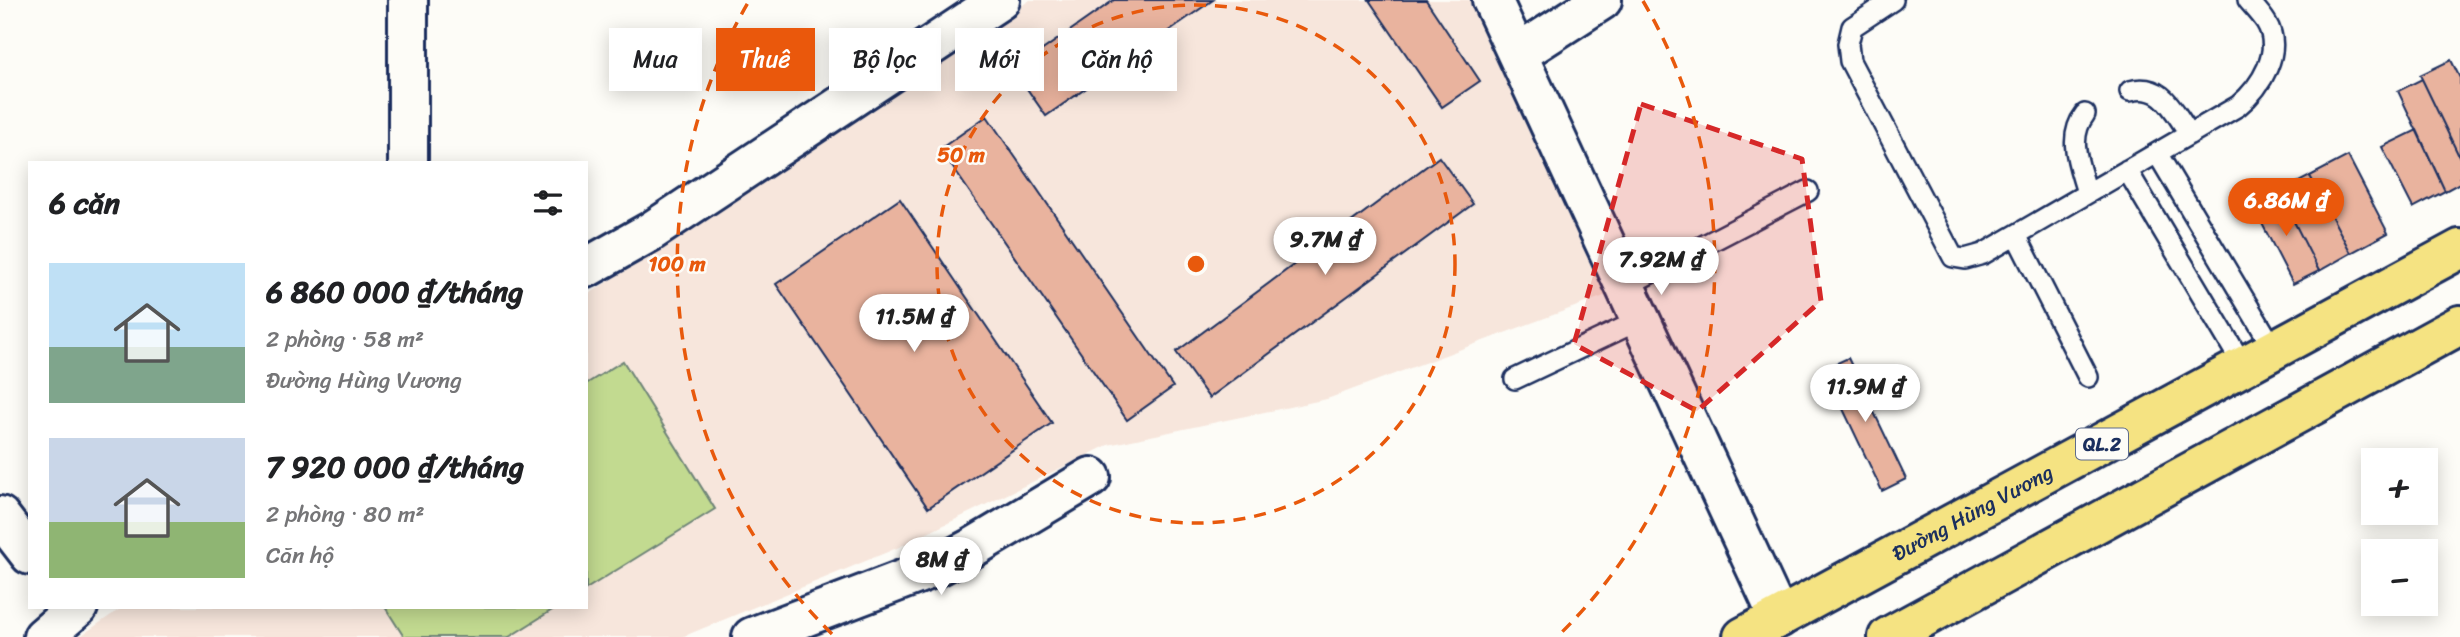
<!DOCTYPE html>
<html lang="vi">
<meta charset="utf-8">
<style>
:root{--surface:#fff;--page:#f6f6f6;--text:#202124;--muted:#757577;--accent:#ea580c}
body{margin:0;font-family:Sriracha,sans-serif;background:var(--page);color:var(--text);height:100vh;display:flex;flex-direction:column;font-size:26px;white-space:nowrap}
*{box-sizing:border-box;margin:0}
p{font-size:23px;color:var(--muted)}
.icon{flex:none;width:38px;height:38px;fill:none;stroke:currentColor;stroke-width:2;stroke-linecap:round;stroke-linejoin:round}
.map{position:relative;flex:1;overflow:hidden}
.panel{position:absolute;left:28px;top:161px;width:560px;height:448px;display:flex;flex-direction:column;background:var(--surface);border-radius:0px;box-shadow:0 4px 18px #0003}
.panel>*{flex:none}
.top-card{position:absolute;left:609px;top:28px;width:665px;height:63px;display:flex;gap:14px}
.buttons{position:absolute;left:2361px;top:448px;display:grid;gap:14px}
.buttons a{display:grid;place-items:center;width:77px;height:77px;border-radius:0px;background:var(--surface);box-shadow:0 4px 18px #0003;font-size:35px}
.price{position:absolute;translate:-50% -60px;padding:0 16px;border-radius:24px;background:#fff;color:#222;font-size:23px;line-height:46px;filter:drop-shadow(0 2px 4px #0008)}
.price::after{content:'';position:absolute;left:50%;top:42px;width:21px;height:16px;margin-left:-10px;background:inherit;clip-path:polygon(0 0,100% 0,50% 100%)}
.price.current{background:var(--accent);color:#fff}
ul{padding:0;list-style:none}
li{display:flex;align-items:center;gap:21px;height:175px;padding:0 21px}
li span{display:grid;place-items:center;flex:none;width:196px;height:140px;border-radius:0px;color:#555}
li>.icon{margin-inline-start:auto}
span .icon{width:84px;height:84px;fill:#fffc;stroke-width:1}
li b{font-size:30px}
h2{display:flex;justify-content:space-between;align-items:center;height:84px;padding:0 21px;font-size:30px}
.tag{padding:0 24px;border-radius:0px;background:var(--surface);box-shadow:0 4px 18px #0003;font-size:24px;line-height:63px}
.tag.current{background:var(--accent);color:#fff}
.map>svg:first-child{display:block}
.built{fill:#f7e6dc}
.green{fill:#c2da90;stroke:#6e8477;stroke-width:2}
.building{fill:#e9b39e;stroke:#1b2f5e;stroke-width:2}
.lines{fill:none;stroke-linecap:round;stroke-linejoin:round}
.lane-casing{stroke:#1b2f5e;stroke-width:24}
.street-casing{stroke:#1b2f5e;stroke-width:44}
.highway-casing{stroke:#1b2f5e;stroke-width:44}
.lane{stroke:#fdfcf7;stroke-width:19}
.street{stroke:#fdfcf7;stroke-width:38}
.highway{stroke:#f5e382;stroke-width:38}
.marked{fill:#d62828;fill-opacity:0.2;stroke:#d62828;stroke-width:5;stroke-dasharray:14 9;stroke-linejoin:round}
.ring{fill:none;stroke:#e8590c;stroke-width:3.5;stroke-dasharray:12 9}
.labels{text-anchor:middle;stroke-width:5;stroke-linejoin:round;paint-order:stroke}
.shield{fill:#fdfcf7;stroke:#5f6c8c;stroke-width:2}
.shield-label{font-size:19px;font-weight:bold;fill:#1b2f5e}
.street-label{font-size:21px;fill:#1b2f5e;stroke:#fdfcf7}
.centre{fill:#e8590c;stroke:#fdfcf7;stroke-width:3.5}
.ring-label{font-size:21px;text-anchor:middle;font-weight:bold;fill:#e8590c;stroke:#fdfcf7;stroke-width:5;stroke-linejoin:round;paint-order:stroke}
</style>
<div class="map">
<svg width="2460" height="637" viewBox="0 0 2460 637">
<rect width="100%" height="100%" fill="#fdfcf7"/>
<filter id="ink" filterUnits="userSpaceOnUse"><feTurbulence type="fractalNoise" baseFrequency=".0143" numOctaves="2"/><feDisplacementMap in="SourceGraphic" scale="14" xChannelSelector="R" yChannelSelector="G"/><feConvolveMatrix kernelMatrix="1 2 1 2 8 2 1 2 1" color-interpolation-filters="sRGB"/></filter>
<g filter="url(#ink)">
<path class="built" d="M1030,0H1475L1615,292L1327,399L1108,445L897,548L682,637H79L123,607H586V296Z"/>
<path class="green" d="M623,361L715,509L586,589V384Z
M385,607H557L509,637H404Z"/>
<path class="building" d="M1114,0H1213L1046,116L1014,70Z
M1369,0H1426L1480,81L1442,107Z
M2451,60L2460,78V158L2420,75Z
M2422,79L2460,158V183L2445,191L2398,91Z
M987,116L1173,387L1127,420L940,149Z
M2417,130L2445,191L2413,208L2382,147Z
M2348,156L2388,233L2351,253L2310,176Z
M1439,157L1473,204L1209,398L1176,352Z
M2310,176L2351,253L2319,271L2279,192Z
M2279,192L2319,271L2293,284L2253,206Z
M900,199L1052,423L928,508L776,284Z
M1848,358L1906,479L1882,491L1824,369Z"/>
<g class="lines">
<g class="lane-casing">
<path id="lane" d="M1893,0L1852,27L1848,44L1850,61L1953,257L1965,259L1983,254L2238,106C2261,87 2284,51 2266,22C2261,14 2254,7 2248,0
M2130,91C2163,82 2173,111 2190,134
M2085,114C2066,138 2080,167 2087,193
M2157,153L2275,351
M2127,170L2244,367
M2016,235L2088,377
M1624,287L1808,191
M1515,379L1640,320"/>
</g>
<g class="street-casing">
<path id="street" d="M1492,0L1779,618
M1518,54L1602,0
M408,163V0
M586,268L650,232L1000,0
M0,516L30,555
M43,637L78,607
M752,637L936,567L972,548L1091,477"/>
</g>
<g class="highway-casing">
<g id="highway">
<path id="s1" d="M1743,637L2460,249"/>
<path d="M1888,637L2460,325"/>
</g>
</g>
<use href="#lane" class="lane"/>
<use href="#street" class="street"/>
<use href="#highway" class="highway"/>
</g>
</g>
<path class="marked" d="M1641,104L1802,159L1821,301L1697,411L1574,344Z"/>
<g class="ring">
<circle cx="1196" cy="264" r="259"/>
<path d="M832 634A519 519 0 0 1 749 1M1643 1A519 519 0 0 1 1560 634"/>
</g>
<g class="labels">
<rect class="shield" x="2076" y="428.5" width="52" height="31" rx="5"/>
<g class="shield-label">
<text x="2102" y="451">QL.2</text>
</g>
<g class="street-label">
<text dy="7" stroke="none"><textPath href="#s1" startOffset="261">Đường Hùng Vương</textPath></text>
</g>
</g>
<circle cx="1196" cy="264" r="10" class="centre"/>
<g class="ring-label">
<text x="961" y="162">50 m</text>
<text x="677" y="271">100 m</text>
</g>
</svg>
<div class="buttons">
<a>+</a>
<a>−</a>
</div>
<b class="price current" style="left:2286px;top:238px">6.86M ₫</b>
<b class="price" style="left:1325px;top:277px">9.7M ₫</b>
<b class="price" style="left:1661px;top:297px">7.92M ₫</b>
<b class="price" style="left:914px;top:354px">11.5M ₫</b>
<b class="price" style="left:1865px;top:424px">11.9M ₫</b>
<b class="price" style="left:941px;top:597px">8M ₫</b>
<div class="top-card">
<a class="tag">Mua</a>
<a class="tag current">Thuê</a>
<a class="tag">Bộ lọc</a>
<a class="tag">Mới</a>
<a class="tag">Căn hộ</a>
</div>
<section class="panel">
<h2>6 căn<svg class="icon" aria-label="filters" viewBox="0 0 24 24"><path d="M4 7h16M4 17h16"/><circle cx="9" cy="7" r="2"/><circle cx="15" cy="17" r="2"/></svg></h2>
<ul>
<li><span style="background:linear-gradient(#bfe0f5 60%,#7fa58c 0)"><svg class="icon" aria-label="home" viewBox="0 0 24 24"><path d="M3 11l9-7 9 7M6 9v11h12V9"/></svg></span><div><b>6 860 000 ₫/tháng</b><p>2 phòng · 58 m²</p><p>Đường Hùng Vương</p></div></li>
<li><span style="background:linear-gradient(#c9d6e8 60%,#8fb573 0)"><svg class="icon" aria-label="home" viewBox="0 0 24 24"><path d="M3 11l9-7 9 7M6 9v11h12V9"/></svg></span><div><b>7 920 000 ₫/tháng</b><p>2 phòng · 80 m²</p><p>Căn hộ</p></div></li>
</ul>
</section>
</div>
